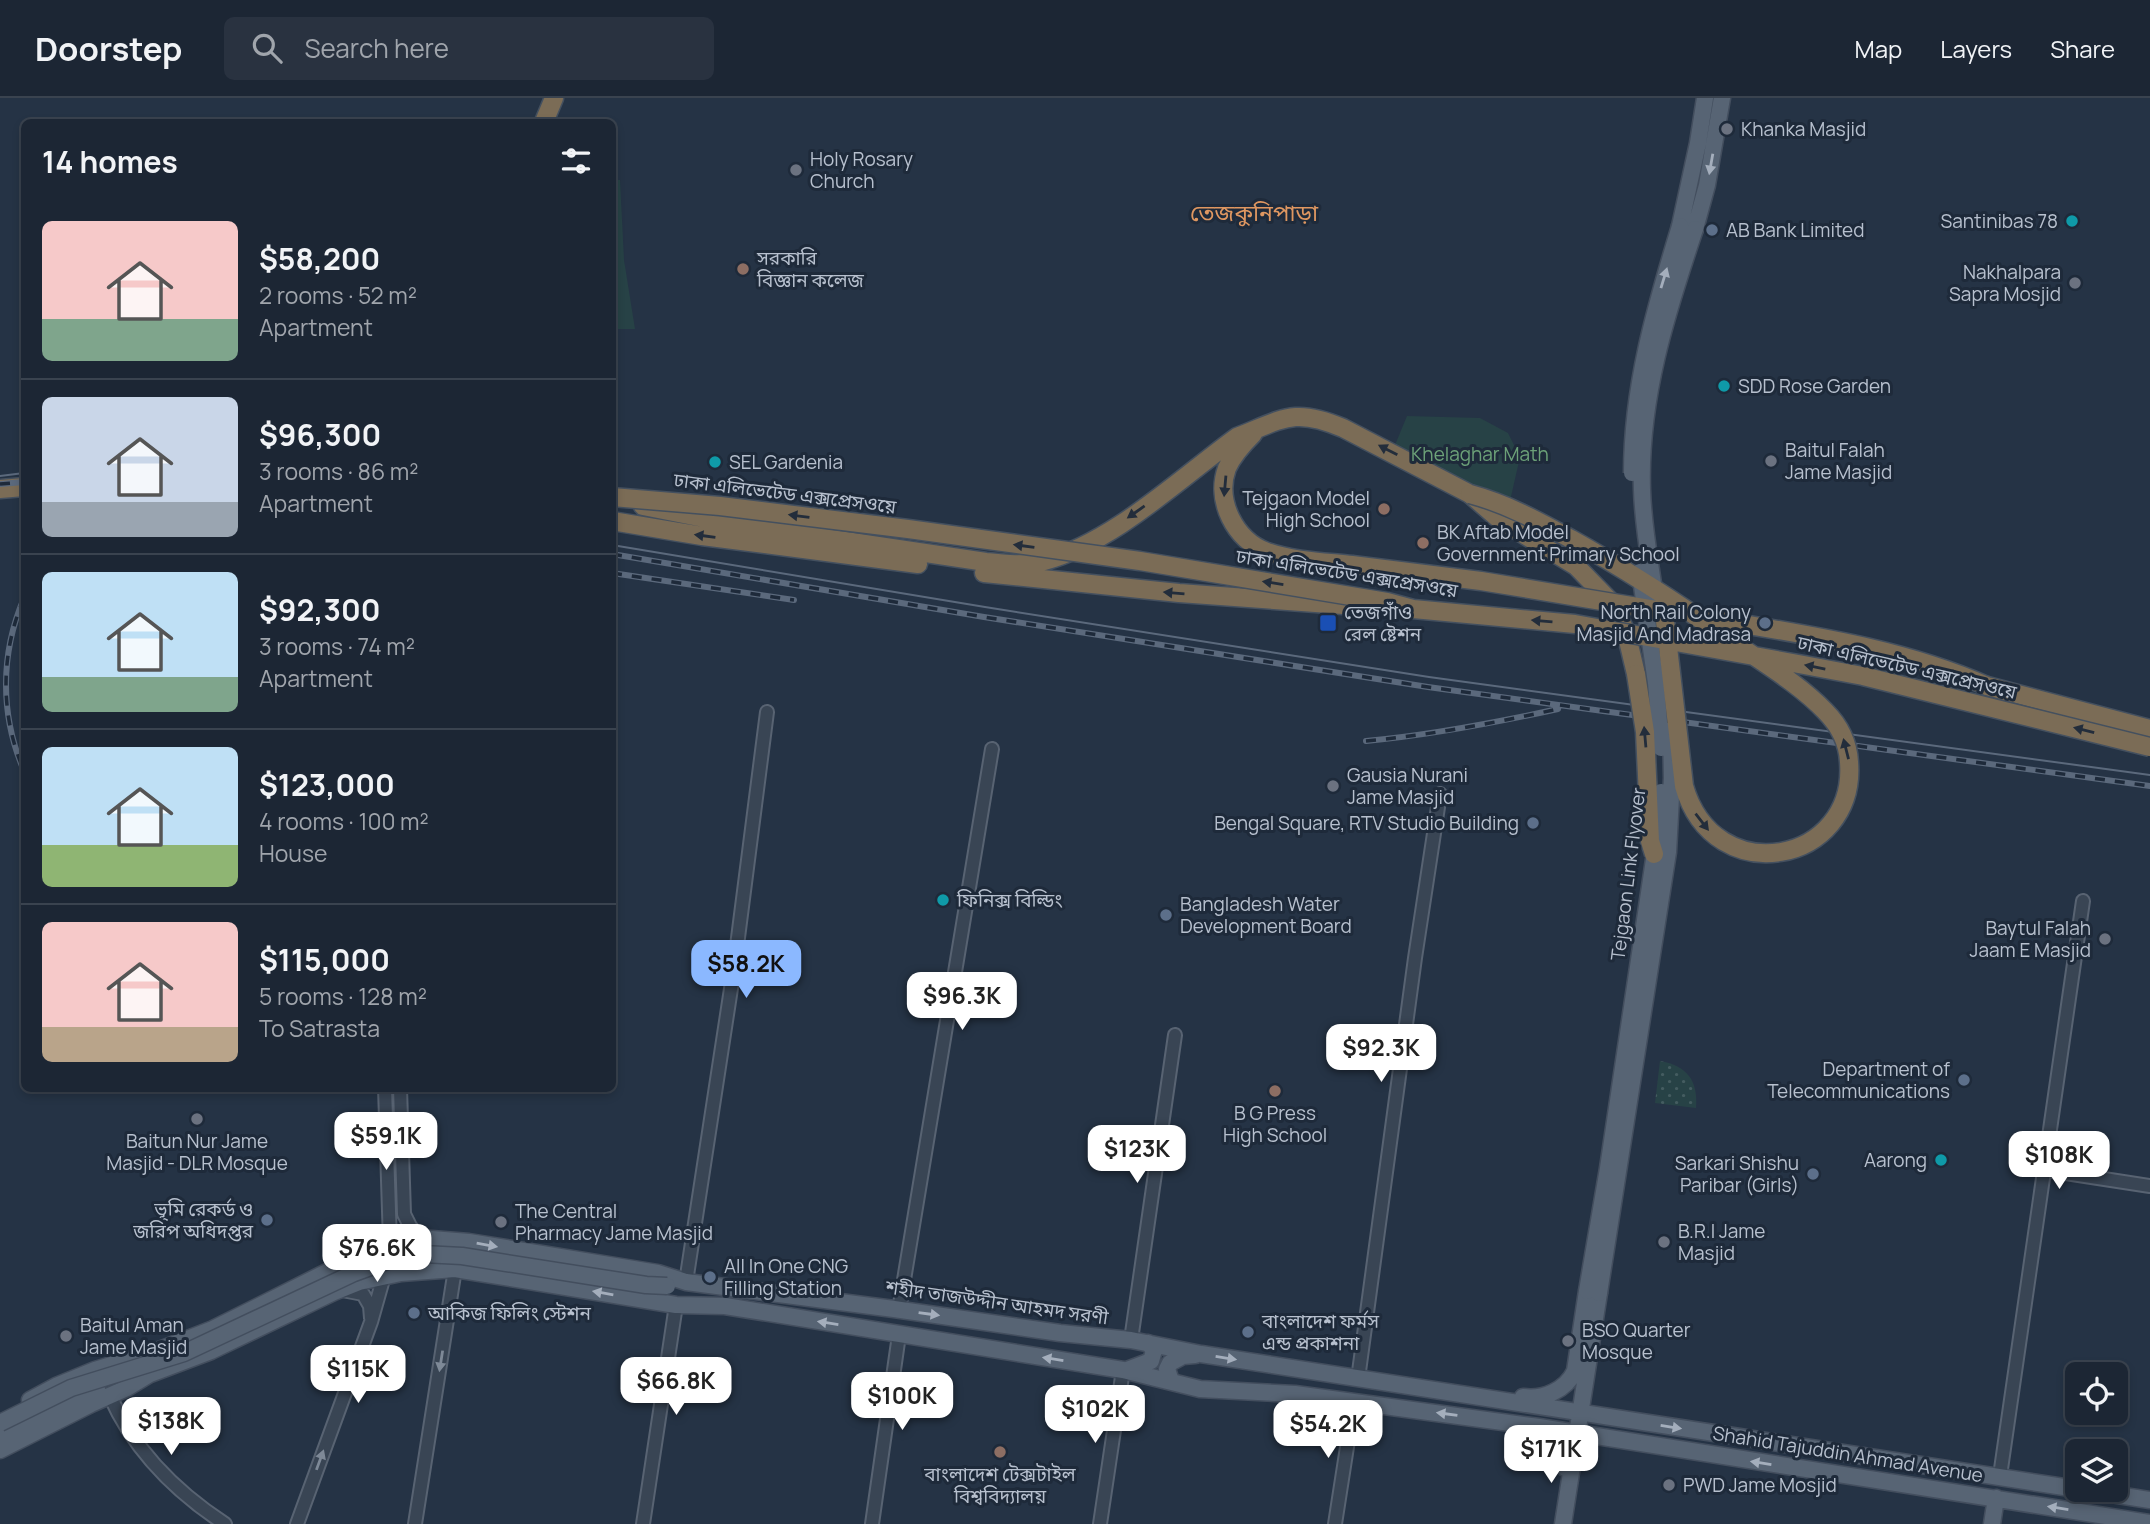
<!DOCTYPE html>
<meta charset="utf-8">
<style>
:root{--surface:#1c2634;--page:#293240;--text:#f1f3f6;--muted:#a0a5ac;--line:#3a434f;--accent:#8bb8ff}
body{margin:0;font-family:Manrope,"Noto Sans Bengali",sans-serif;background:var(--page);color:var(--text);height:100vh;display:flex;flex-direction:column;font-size:26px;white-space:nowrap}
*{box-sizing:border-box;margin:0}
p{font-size:23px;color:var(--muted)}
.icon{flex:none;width:38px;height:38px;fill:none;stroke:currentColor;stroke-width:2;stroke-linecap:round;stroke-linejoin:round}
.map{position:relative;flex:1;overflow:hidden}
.drawer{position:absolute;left:21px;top:21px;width:595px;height:973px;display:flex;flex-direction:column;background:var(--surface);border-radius:10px;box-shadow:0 4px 10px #0003,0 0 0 2px var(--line)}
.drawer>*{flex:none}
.controls{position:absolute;left:2065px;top:1264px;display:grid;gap:14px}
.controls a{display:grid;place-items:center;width:63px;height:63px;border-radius:10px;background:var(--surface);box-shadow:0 4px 10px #0003,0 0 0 2px var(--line);font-size:35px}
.price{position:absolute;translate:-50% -60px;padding:0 16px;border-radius:14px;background:#fff;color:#222;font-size:23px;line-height:46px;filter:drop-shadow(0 2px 4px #0008)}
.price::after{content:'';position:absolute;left:50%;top:42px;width:21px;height:16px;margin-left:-10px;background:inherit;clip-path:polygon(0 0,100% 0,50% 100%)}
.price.selected{background:var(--accent);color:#111}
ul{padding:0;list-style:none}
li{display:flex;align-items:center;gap:21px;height:175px;padding:0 21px}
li+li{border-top:2px solid var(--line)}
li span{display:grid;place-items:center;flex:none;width:196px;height:140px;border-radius:10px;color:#555}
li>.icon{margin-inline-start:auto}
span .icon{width:84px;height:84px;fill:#fffc;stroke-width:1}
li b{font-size:30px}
h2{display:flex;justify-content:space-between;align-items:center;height:84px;padding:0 21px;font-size:30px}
header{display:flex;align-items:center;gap:42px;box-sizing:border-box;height:98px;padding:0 35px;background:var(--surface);border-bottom:2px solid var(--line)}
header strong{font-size:33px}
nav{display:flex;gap:38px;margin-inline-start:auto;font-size:24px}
.search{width:490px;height:63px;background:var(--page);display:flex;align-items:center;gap:18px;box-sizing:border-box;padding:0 24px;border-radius:10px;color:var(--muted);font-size:26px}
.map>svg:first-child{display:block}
.grass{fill:url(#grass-dots)}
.park{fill:#274246}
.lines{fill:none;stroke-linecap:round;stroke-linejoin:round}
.minor-casing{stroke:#586372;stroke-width:16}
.major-casing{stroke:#434e5e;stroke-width:19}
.highway-casing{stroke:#44505f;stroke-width:21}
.minor{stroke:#394554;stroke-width:12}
.major{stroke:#576474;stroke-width:16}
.highway{stroke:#7b6c56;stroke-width:18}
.tram{stroke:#5b697c;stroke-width:2}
.rail-casing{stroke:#5b697c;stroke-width:6}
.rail{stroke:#1e2a3a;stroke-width:3.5;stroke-dasharray:10;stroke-linecap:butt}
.major-bridge-casing{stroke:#434e5e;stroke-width:19;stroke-linecap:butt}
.highway-bridge-casing{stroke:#44505f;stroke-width:21;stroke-linecap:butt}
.major-bridge{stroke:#576474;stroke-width:16}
.highway-bridge{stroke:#7b6c56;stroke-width:18}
.oneway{fill:#a4aebc}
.oneway2{fill:#232d3b}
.oneway3{fill:#7e8997}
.worship-dot{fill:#6b7280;stroke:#1e2a3a;stroke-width:2.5}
.culture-dot{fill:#0f9aa8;stroke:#1e2a3a;stroke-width:2.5}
.service-dot{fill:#5c6f8a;stroke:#1e2a3a;stroke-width:2.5}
.education-dot{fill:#8d6e63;stroke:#1e2a3a;stroke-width:2.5}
.transit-dot{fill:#1a4fb4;stroke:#1e2a3a;stroke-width:2.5}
.labels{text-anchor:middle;stroke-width:6;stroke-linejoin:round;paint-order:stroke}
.poi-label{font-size:19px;fill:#b7c0ce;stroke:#1e2a3a;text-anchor:start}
.park-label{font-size:19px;fill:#6ca178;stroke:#1e2a3a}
.street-label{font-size:19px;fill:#b7c0ce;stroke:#1e2a3a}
.quarter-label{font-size:23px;fill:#df9761;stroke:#1e2a3a}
</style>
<header>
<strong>Doorstep</strong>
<div class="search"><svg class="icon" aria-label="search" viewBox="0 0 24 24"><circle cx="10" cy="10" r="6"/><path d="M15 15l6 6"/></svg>Search here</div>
<nav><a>Map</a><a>Layers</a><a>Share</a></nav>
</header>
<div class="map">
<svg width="2150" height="1426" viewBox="0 0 2150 1426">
<defs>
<pattern id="grass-dots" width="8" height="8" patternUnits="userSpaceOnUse" patternTransform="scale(1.75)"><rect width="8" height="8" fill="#274246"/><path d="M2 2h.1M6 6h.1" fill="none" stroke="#445c60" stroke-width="1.8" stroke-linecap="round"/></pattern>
</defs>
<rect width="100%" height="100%" fill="#253345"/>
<path class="grass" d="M1660,963C1687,968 1698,982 1696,1010L1655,1005Z"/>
<path class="park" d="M612,82H620L624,162L635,231H613Z
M1407,318L1480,320L1508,335L1520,359L1510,403L1485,393L1395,347Z"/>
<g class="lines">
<g class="minor-casing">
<path id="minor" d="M385,990L390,1144
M400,990L404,1116L410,1128L419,1140
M2046,1072L2150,1088
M686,1184L734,871L767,614
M342,1192L363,1196L370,1208L371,1220
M899,1212L992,651
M1131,1242L1175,937
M1358,1281L1415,860L1440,696
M110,1298C134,1352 176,1394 225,1426
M2000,1378L2083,803
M297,1426L371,1224L384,1178
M415,1426L455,1171
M643,1426L676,1207
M872,1426L899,1237
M1100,1426L1123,1272
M1335,1426L1354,1304"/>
</g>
<g class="major-casing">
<path id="major" d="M1680,128L1698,45L1705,0
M1695,131L1707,87L1722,0
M385,1173L390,1144L419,1140L469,1144L658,1175L686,1184L894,1211L1060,1235L1131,1242L1201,1256L2077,1391
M1127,1272L1151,1263L1154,1252L1148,1245
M1171,1283L1167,1271L1170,1265L1183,1258L1195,1257
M1523,1299C1543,1302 1566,1292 1575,1273L1587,1193
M30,1302L56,1288L95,1272L154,1254L213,1231L377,1149L390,1144V1151
M1541,1330C1558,1341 1569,1348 1565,1370
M0,1340L97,1291
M0,1352L91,1306L127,1290L150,1276L211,1253L334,1194L359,1184L401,1175L455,1171L676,1207L725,1208L1123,1272L1200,1291L1295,1296L1539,1329L2150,1425
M2080,1391L2150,1402
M1563,1426L1599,1195
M1992,1426L1996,1400"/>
</g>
<g class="highway-casing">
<path id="highway" d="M544,24L554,0
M1253,336C1243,346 1233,357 1227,370C1215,403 1235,442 1267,454C1294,463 1324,464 1352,467
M0,391L24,389
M643,408L744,428L986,464C1005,466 1026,468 1044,463C1114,444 1179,381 1237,339C1283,321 1294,309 1343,330L1470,396L1500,422L1576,468L1610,503L1626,534L1636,576
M612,423L702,438L918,466
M984,475L1179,495L1371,509
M1987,588L2150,631"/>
</g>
<use href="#minor" class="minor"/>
<use href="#major" class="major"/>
<use href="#highway" class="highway"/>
<path class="tram" d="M0,378L24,375
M612,447L985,509L1429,579L2150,677"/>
<g class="rail-casing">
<path id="rail" d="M0,386L24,384
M612,456L984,519L1428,589L2150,688
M612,475L794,502
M24,500C0,556 0,617 24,673
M1366,643C1431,637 1494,625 1558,611"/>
</g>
<use href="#rail" class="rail"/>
<g class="major-bridge-casing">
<path id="major-bridge" d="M1632,375C1632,289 1655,210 1680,128
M1640,474L1656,585L1661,650
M1655,499C1650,463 1643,428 1642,392C1639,301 1666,217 1695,131
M1587,1193L1608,1070L1659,728L1661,694
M1599,1195L1668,754L1672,680L1671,632
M0,1325L71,1290L184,1255L354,1175L401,1158L423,1156L462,1158L646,1187L667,1188"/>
</g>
<g class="highway-bridge-casing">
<path id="highway-bridge" d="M1470,396C1507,406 1538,423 1571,441C1627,472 1679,506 1732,543C1763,565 1798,585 1825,613C1839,627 1848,645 1849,664C1857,766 1714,794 1684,688L1664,514
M612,399L720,408L908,431L1140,463L1387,504L1413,511L1575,526L1804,567L1863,578L2150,649
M1352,467L1481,483L1674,515
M1702,519C1799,536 1896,548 1987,588
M1636,576L1645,634L1650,743L1654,756"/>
</g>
<use href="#major-bridge" class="major-bridge"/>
<use href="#highway-bridge" class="highway-bridge"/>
</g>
<defs><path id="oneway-solid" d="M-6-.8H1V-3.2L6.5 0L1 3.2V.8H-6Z" transform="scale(1.75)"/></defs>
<g class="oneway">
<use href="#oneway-solid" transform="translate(1711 66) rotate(100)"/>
<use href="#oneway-solid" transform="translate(1664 180) rotate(-73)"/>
<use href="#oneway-solid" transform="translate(487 1147) rotate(10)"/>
<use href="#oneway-solid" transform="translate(603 1195) rotate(-170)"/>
<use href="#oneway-solid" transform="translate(929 1216) rotate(8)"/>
<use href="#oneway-solid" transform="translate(828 1225) rotate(-171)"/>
<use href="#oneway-solid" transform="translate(1226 1260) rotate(9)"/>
<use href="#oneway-solid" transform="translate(1053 1261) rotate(-171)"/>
<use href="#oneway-solid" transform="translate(1447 1316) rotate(-172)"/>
<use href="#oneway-solid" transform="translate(1671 1329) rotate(9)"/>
<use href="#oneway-solid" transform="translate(1761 1365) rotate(-171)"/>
<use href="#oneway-solid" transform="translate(2058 1410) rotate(-171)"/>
</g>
<g class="oneway2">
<use href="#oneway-solid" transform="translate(1388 352) rotate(-153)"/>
<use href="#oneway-solid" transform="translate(1225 388) rotate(95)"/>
<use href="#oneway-solid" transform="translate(1136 414) rotate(145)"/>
<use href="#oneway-solid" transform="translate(799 418) rotate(-173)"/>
<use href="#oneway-solid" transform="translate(705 438) rotate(-172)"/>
<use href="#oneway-solid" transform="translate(1024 448) rotate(-172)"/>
<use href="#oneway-solid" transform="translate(1273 485) rotate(-171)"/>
<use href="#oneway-solid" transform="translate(1174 495) rotate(-175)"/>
<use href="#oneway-solid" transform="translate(1542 523) rotate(-175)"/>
<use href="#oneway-solid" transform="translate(1815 569) rotate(-169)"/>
<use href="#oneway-solid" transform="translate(2084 632) rotate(-166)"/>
<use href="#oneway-solid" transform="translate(1645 639) rotate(-95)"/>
<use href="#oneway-solid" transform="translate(1846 651) rotate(-104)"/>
<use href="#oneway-solid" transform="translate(1702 724) rotate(52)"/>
</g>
<g class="oneway3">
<use href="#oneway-solid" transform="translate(441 1263) rotate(99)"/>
<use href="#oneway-solid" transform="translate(320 1362) rotate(-70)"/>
</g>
<g class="worship-dot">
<circle cx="1727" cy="31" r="7"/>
<circle cx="796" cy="72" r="7"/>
<circle cx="2075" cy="185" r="7"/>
<circle cx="1771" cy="363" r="7"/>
<circle cx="1333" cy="688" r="7"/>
<circle cx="2105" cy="841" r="7"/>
<circle cx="197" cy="1021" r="7"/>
<circle cx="501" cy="1124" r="7"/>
<circle cx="1664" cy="1144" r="7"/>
<circle cx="66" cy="1238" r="7"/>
<circle cx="1568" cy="1243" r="7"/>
<circle cx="1669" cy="1387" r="7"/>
</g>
<g class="culture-dot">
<circle cx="2072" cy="123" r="7"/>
<circle cx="1724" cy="288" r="7"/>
<circle cx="715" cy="364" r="7"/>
<circle cx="943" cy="802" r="7"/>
<circle cx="1941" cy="1062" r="7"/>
</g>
<g class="service-dot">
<circle cx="1712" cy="132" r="7"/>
<circle cx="1765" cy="525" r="7"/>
<circle cx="1533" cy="725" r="7"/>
<circle cx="1166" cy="817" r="7"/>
<circle cx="1964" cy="982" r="7"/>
<circle cx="1813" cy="1076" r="7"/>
<circle cx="267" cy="1122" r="7"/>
<circle cx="710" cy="1179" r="7"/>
<circle cx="414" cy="1215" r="7"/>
<circle cx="1248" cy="1234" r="7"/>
</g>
<g class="education-dot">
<circle cx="743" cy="171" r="7"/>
<circle cx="1384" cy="411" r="7"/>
<circle cx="1423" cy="445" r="7"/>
<circle cx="1275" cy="993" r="7"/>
<circle cx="1000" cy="1354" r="7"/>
</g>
<rect class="transit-dot" x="1319" y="516" width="18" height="18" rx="3.5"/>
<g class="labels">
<g class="poi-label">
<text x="1741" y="38">Khanka Masjid</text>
<text x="810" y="68">Holy Rosary<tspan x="810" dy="22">Church</tspan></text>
<text x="2058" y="130" text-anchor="end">Santinibas 78</text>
<text x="1726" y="139">AB Bank Limited</text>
<text x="757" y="167">সরকারি<tspan x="757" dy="22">বিজ্ঞান কলেজ</tspan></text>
<text x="2061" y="181" text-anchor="end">Nakhalpara<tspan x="2061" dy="22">Sapra Mosjid</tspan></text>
<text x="1738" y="295">SDD Rose Garden</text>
<text x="1785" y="359">Baitul Falah<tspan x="1785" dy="22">Jame Masjid</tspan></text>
<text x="729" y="371">SEL Gardenia</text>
<text x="1370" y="407" text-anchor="end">Tejgaon Model<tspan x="1370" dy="22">High School</tspan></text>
<text x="1437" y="441">BK Aftab Model<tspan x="1437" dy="22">Government Primary School</tspan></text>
<text x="1344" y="521">তেজগাঁও<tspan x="1344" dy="22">রেল ষ্টেশন</tspan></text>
<text x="1751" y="521" text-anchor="end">North Rail Colony<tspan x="1751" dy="22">Masjid And Madrasa</tspan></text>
<text x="1347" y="684">Gausia Nurani<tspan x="1347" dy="22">Jame Masjid</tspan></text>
<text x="1519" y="732" text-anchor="end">Bengal Square, RTV Studio Building</text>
<text x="957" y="809">ফিনিক্স বিল্ডিং</text>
<text x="1180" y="813">Bangladesh Water<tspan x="1180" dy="22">Development Board</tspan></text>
<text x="2091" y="837" text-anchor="end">Baytul Falah<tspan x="2091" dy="22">Jaam E Masjid</tspan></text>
<text x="1950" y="978" text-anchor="end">Department of<tspan x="1950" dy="22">Telecommunications</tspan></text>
<text x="1275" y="1022" text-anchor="middle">B G Press<tspan x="1275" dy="22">High School</tspan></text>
<text x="197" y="1050" text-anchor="middle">Baitun Nur Jame<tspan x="197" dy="22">Masjid - DLR Mosque</tspan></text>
<text x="1927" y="1069" text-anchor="end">Aarong</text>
<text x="1799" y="1072" text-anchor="end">Sarkari Shishu<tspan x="1799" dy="22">Paribar (Girls)</tspan></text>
<text x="253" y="1118" text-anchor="end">ভূমি রেকর্ড ও<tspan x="253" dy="22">জরিপ অধিদপ্তর</tspan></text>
<text x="515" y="1120">The Central<tspan x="515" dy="22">Pharmacy Jame Masjid</tspan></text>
<text x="1678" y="1140">B.R.I Jame<tspan x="1678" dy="22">Masjid</tspan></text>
<text x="724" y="1175">All In One CNG<tspan x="724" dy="22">Filling Station</tspan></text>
<text x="428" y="1222">আকিজ ফিলিং স্টেশন</text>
<text x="1262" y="1230">বাংলাদেশ ফর্মস<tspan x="1262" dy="22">এন্ড প্রকাশনা</tspan></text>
<text x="80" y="1234">Baitul Aman<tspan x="80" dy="22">Jame Masjid</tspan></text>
<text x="1582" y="1239">BSO Quarter<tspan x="1582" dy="22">Mosque</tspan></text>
<text x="1000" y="1383" text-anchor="middle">বাংলাদেশ টেক্সটাইল<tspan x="1000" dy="22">বিশ্ববিদ্যালয়</tspan></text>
<text x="1683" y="1394">PWD Jame Mosjid</text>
</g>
<g class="park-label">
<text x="1480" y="363">Khelaghar Math</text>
</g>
<g class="street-label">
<text transform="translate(785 395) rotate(7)" y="7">ঢাকা এলিভেটেড এক্সপ্রেসওয়ে</text>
<text transform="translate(1347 475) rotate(9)" y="7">ঢাকা এলিভেটেড এক্সপ্রেসওয়ে</text>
<text transform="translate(1907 569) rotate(13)" y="7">ঢাকা এলিভেটেড এক্সপ্রেসওয়ে</text>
<text transform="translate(1628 776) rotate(-83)" y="7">Tejgaon Link Flyover</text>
<text transform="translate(997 1204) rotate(8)" y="7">শহীদ তাজউদ্দীন আহমদ সরণী</text>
<text transform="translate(1848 1356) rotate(9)" y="7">Shahid Tajuddin Ahmad Avenue</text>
</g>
<g class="quarter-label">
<text x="1254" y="123">তেজকুনিপাড়া</text>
</g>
</g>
</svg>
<div class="controls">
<a><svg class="icon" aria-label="locate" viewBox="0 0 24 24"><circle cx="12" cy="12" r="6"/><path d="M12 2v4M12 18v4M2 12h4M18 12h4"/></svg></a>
<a><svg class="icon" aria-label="layers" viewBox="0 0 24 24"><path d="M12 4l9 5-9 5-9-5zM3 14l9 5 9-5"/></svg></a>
</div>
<b class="price selected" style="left:746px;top:902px">$58.2K</b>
<b class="price" style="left:962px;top:934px">$96.3K</b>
<b class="price" style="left:1381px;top:986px">$92.3K</b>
<b class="price" style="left:386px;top:1074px">$59.1K</b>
<b class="price" style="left:1137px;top:1087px">$123K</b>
<b class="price" style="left:2059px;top:1093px">$108K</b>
<b class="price" style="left:377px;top:1186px">$76.6K</b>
<b class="price" style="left:358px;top:1307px">$115K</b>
<b class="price" style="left:676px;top:1319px">$66.8K</b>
<b class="price" style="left:902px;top:1334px">$100K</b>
<b class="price" style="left:1095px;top:1347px">$102K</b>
<b class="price" style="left:171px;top:1359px">$138K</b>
<b class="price" style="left:1328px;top:1362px">$54.2K</b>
<b class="price" style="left:1551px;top:1387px">$171K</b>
<section class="drawer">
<h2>14 homes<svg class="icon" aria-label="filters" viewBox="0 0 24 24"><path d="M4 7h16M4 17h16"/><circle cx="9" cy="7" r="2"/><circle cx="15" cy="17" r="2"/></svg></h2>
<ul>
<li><span style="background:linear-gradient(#f6c9c9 70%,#7fa58c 0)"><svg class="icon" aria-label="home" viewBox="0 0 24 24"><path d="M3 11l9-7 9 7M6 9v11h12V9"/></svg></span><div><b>$58,200</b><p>2 rooms · 52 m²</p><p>Apartment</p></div></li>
<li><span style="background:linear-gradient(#c9d6e8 75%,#9aa5b1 0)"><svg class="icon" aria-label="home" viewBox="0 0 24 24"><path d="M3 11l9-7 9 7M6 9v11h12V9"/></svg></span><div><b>$96,300</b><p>3 rooms · 86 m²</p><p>Apartment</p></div></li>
<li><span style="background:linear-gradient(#bfe0f5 75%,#7fa58c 0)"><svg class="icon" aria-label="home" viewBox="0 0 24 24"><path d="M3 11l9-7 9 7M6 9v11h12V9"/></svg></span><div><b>$92,300</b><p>3 rooms · 74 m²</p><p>Apartment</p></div></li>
<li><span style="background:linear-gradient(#bfe0f5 70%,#8fb573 0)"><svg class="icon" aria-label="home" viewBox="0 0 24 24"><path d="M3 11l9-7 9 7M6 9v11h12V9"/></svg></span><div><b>$123,000</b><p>4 rooms · 100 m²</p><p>House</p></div></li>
<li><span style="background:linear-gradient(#f6c9c9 75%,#b9a48a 0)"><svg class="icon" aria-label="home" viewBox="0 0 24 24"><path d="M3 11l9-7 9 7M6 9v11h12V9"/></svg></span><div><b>$115,000</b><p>5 rooms · 128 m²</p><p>To Satrasta</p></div></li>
</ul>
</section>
</div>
